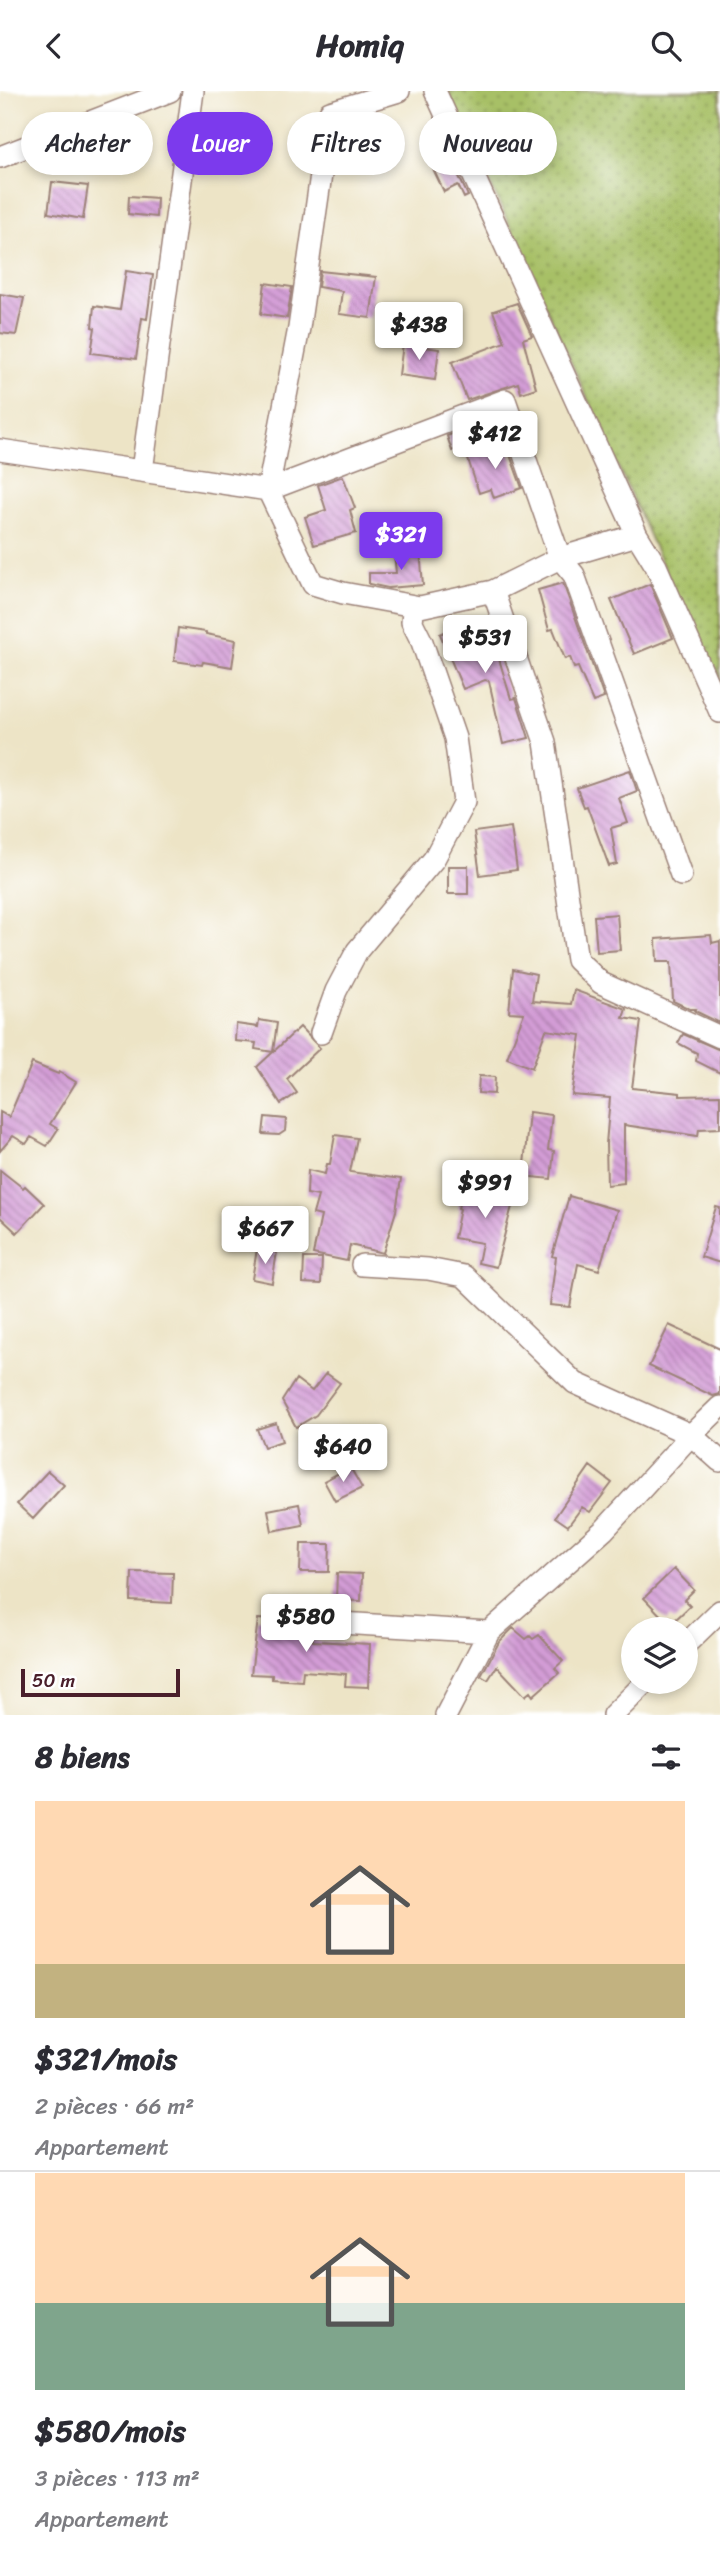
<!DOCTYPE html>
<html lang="fr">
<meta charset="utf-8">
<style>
:root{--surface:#fff;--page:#f2f2f3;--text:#2b2b33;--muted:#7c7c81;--line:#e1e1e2;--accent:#7c3aed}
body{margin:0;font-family:Sriracha,sans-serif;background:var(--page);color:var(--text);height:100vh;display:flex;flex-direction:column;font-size:26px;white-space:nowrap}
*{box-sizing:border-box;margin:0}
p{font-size:23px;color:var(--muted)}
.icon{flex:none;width:38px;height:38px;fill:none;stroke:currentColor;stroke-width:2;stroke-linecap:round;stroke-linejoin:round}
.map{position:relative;height:1624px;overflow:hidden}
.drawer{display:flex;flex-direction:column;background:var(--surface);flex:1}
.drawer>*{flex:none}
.hud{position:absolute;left:21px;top:21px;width:679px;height:63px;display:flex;gap:14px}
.fabs{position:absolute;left:621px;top:1526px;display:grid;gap:14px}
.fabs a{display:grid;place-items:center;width:77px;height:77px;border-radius:50%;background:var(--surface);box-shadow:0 4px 10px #0003;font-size:35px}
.scale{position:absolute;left:21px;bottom:18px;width:159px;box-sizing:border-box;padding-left:7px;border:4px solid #4a1f2b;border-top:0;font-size:19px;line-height:24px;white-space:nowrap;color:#4a1f2b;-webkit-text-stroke:5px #fff;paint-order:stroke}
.price{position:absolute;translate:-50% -60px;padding:0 16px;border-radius:7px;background:#fff;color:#222;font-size:23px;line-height:46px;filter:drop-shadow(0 2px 4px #0008)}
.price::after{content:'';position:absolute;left:50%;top:42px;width:21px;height:16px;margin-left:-10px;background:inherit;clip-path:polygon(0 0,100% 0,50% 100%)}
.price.active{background:var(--accent);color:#fff}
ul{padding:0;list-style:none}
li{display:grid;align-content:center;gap:14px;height:371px;padding:0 35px}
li+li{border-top:2px solid var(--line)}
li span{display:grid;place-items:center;height:217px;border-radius:0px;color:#555}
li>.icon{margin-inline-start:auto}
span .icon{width:126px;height:126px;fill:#fffc;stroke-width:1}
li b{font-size:30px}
h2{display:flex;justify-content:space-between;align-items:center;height:84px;padding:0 35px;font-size:30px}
.tag{padding:0 24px;border-radius:32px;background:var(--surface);box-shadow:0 4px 10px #0003;font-size:24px;line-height:63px}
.tag.active{background:var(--accent);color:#fff}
header{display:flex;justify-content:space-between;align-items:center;height:91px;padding:0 35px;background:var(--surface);font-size:32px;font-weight:700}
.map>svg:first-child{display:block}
.grass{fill:url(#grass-dots);stroke:#787048;stroke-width:2}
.building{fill:url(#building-back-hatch)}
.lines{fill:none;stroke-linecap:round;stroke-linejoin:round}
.minor-casing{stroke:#9c8278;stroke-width:24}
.minor{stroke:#fff;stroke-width:21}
</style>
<header><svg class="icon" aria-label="back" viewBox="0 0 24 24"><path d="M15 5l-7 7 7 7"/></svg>Homiq<svg class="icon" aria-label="search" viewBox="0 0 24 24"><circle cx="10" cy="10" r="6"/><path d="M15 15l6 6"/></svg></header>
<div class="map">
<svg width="720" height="1624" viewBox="0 0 720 1624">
<defs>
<pattern id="grass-dots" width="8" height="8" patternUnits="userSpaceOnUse" patternTransform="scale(1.75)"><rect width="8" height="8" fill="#a7c066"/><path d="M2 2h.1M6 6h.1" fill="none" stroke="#8a9b54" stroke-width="1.8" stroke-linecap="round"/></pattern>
<pattern id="building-back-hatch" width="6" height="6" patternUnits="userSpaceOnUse" patternTransform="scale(1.75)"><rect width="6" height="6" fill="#d39cd6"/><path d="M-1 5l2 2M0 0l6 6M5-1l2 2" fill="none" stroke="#ad7fae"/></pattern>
</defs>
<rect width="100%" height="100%" fill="#fff"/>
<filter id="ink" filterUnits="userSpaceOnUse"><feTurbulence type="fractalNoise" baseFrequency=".0143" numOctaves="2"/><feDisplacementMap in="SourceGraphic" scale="14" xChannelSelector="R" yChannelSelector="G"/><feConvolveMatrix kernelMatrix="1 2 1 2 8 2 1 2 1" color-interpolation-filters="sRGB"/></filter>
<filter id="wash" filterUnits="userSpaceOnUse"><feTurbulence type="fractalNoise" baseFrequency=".00686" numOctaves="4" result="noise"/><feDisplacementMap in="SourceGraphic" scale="28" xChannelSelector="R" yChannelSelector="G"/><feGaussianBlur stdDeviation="1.57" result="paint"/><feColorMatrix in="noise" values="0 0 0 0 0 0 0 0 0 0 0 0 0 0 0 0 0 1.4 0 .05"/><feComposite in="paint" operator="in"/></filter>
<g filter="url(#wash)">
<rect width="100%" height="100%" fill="#ede4c6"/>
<path class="grass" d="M446,0H720V602L503,120Z"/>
<g id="blocks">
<path class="building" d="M445,55L468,105L464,107L458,94L444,101L426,63Z
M52,91L88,95L83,128L48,122Z
M129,105L157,107L156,126L128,123Z
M126,180L153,184L147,228L142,227L136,268L91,262L95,237L92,236L94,215L120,219Z
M320,180L376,186L370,227L339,223L342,200L318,196Z
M265,192L292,196L287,227L261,223Z
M0,203L24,207L16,244L0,242Z
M517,212L532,245L523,248L536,297L521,302L518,292L467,309L452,271L505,251L493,220Z
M403,253L439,258L435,289L399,284Z
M463,339L469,354L452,360L447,345Z
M506,353L522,397L494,407L491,398L479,402L467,365Z
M343,385L355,417L350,419L356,442L314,454L305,426L326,419L318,394Z
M420,460L423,494L388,497L369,493V482H396L394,462Z
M563,492L604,607L593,611L578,576L574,577L570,566L565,568L553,538L549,539L538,499Z
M650,493L673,547L634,563L611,509Z
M475,527L486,550L493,548L511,608L516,607L529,647L503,653L489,590L485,589L463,598L440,543Z
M178,537L206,541V543L236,549L232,576L203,571L202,574L174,570Z
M630,679L637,700L619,707L628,732L611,737L617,773L609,775L587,715L584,716L577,697Z
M511,736L517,779L480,784L474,741Z
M448,775H468V803H448Z
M617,823L620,859L597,861L594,825Z
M711,844L712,852L720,850V932L695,920L696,918H690L673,910L671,871H657L656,848Z
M513,878L536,883L532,910L571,913L574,899L626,918L623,927L641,930L632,997L680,1002V1005L720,1004V1037L699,1038L698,1045L624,1034V1092L607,1094L606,1053L610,1007L572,1004L581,944L546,939L532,977L507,967L524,922L509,921Z
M259,929L277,932L273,961L255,958L256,952L235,950L236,933L258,936Z
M300,936L320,957L287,988L297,1002L281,1013L257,976Z
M683,943L720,959V982L696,970L697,962L678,952Z
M32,972L58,983L59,981L76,991L50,1033L58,1038L47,1055L31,1046L26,1053L13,1045L0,1060V1021L9,1026Z
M479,985L495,986L494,1003L478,1002Z
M529,1021L552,1024L548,1059L554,1060L551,1088L523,1085Z
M265,1026L286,1028L285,1040L279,1044L263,1043Z
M335,1044L357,1047L350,1081L401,1088L396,1120L383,1162L350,1154L347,1170L313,1163L321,1125L313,1123L318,1105L307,1103L308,1079L325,1083L327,1073H330Z
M0,1079L23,1097L25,1095L44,1113L17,1142L0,1126Z
M465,1093L488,1100L489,1095L516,1100L496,1176L478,1172L482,1152L454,1147L460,1118L458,1117Z
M569,1105L617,1119L599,1179L578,1173L570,1216L550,1214L556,1166L552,1165Z
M716,1116L720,1117V1172L701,1166Z
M257,1158L277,1161L272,1192L252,1188Z
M304,1167H322L321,1193L303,1192Z
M669,1234L720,1258V1303L713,1305L649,1275Z
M326,1282L340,1292L316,1324L296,1336L282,1310L296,1288L312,1300Z
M276,1332L282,1350L264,1356L257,1338Z
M590,1375L612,1392L590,1421L582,1416L568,1435L555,1426Z
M350,1376L362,1397L335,1410L324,1390Z
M48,1380L64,1394L33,1428L17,1413Z
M299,1413L303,1434L272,1440L268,1419Z
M301,1453H330L329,1481H300Z
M674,1478L694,1499L684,1509L690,1515L674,1530L670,1526L666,1530L644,1507Z
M132,1481L173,1482L172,1512L131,1510Z
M337,1482L362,1483L361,1510L336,1509Z
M258,1528L311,1532L313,1550L370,1553L368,1596L345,1595L346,1583L303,1580L302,1590L272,1588V1584L251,1583Z
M513,1537L526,1548L530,1545L533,1548L539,1544L563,1570L555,1577L559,1582L533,1605L530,1601L525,1605L497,1575L488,1589L481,1585L499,1551Z"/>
</g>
</g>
<g filter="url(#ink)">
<use href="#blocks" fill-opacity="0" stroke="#9c8278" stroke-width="2"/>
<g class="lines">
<g class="minor-casing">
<path id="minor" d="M399,0L330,21L299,237L268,399L313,493L343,502L420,516L493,500L560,467L637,444
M435,0L637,444L656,475L720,621
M0,66L170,0
M0,359L268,399L505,309L560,467L574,484L681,784
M142,380L193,0
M493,500L545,651L577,869L601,892L720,946
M321,942L336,900L357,860L434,768L464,711L455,647L422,551L412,531L413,520L420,516
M362,1174L428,1178L464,1185L575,1292L691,1344L720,1370
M324,1531L489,1541
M686,1553L720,1520
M446,1624L489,1541L604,1439L691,1344L720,1316
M613,1624L646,1591"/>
</g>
<use href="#minor" class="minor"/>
</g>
</g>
</svg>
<div class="fabs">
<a><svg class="icon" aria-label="layers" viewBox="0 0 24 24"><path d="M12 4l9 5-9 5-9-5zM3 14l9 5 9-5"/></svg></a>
</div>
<div class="scale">50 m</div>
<b class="price" style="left:419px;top:271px">$438</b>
<b class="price" style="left:495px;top:380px">$412</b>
<b class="price active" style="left:401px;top:481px">$321</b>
<b class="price" style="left:485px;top:584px">$531</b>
<b class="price" style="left:485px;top:1129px">$991</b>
<b class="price" style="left:265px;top:1175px">$667</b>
<b class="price" style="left:343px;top:1393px">$640</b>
<b class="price" style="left:306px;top:1563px">$580</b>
<div class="hud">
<a class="tag">Acheter</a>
<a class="tag active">Louer</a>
<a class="tag">Filtres</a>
<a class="tag">Nouveau</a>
</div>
</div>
<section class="drawer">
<h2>8 biens<svg class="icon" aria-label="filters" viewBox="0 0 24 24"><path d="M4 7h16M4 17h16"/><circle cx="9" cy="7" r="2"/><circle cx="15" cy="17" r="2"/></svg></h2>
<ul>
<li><span style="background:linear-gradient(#ffd9b3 75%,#c2b280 0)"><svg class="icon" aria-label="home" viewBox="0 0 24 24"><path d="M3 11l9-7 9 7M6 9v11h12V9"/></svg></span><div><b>$321/mois</b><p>2 pièces · 66 m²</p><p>Appartement</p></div></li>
<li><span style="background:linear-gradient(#ffd9b3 60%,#7fa58c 0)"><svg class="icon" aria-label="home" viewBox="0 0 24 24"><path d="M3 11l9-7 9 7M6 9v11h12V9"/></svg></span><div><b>$580/mois</b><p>3 pièces · 113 m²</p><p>Appartement</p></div></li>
</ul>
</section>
